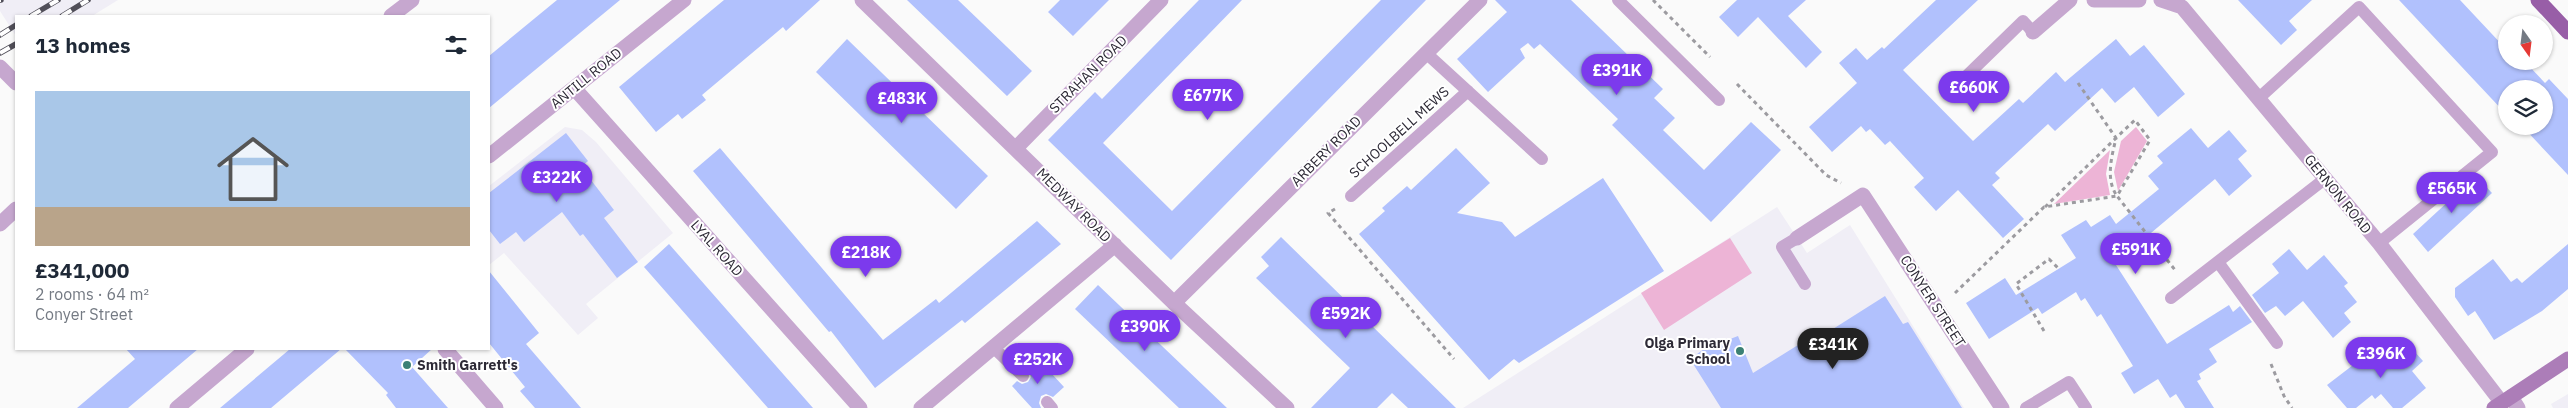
<!DOCTYPE html>
<meta charset="utf-8">
<style>
:root{--surface:#fff;--page:#f2f2f3;--text:#1f2937;--muted:#747a83;--accent:#7c3aed}
body{margin:0;font-family:"IBM Plex Sans",sans-serif;background:var(--page);color:var(--text);height:100vh;display:flex;flex-direction:column;font-size:19px;white-space:nowrap}
*{box-sizing:border-box;margin:0}
p{font-size:16px;color:var(--muted)}
.icon{flex:none;width:28px;height:28px;fill:none;stroke:currentColor;stroke-width:2;stroke-linecap:round;stroke-linejoin:round}
.map{position:relative;flex:1;overflow:hidden}
.details{position:absolute;left:15px;top:15px;width:475px;height:335px;display:flex;flex-direction:column;background:var(--surface);border-radius:0px;box-shadow:0 1px 4px #0004}
.details>*{flex:none}
.needle{width:32px;rotate:166deg}
.buttons{position:absolute;left:2498px;top:15px;display:grid;gap:10px}
.buttons a{display:grid;place-items:center;width:55px;height:55px;border-radius:50%;background:var(--surface);box-shadow:0 1px 4px #0004;font-size:25px}
.price{position:absolute;translate:-50% -42px;padding:0 11px;border-radius:18px;background:var(--accent);color:#fff;font-size:16px;line-height:32px;filter:drop-shadow(0 1px 2px #0008)}
.price::after{content:'';position:absolute;left:50%;top:30px;width:15px;height:11px;margin-left:-8px;background:inherit;clip-path:polygon(0 0,100% 0,50% 100%)}
.price.active{background:#222;color:#fff}
ul{padding:0;list-style:none}
li{display:grid;align-content:center;gap:10px;height:265px;padding:0 20px}
li span{display:grid;place-items:center;height:155px;border-radius:0px;color:#555}
li>.icon{margin-inline-start:auto}
span .icon{width:90px;height:90px;fill:#fffc;stroke-width:1}
li b{font-size:21px}
h2{display:flex;justify-content:space-between;align-items:center;height:60px;padding:0 20px;font-size:21px}
.map>svg:first-child{display:block}
.built{fill:#f0eef6}
.green{fill:#edb4d6}
.building{fill:#b1c1fd}
.lines{fill:none;stroke-linecap:round;stroke-linejoin:round}
.path{stroke:#9c9ba0;stroke-width:3;stroke-dasharray:4 4;stroke-linecap:butt}
.service{stroke:#c6a7cf;stroke-width:12}
.minor{stroke:#c6a7cf;stroke-width:15}
.tertiary{stroke:#c6a7cf;stroke-width:15}
.secondary{stroke:#ac7db8;stroke-width:15}
.primary{stroke:#985ea7;stroke-width:15}
.rail-casing{stroke:#514f59;stroke-width:5.5}
.rail{stroke:#fff;stroke-width:4;stroke-dasharray:11;stroke-linecap:butt}
.poi-dot{fill:#3c8074;stroke:#fff;stroke-width:2}
.labels{text-anchor:middle;stroke-width:4;stroke-linejoin:round;paint-order:stroke}
.street-label{font-size:14px;fill:#2d2a36;stroke:#fff}
.poi-label{font-size:14px;font-weight:bold;fill:#2d2a36;stroke:#fff;text-anchor:end}
</style>
<div class="map">
<svg width="2568" height="408" viewBox="0 0 2568 408">
<rect width="100%" height="100%" fill="#fafafa"/>
<path class="built" d="M0,0H118L92,16H16V36L0,11Z
M565,127L582,130L596,142L673,233L586,304L598,318L578,335L504,253L489,265V186Z
M1777,207L1807,253L1850,225L1964,408H1463Z
M2568,394V408H2553L2551,404Z"/>
<path class="green" d="M2136,127L2147,141L2118,191L2114,172L2121,141Z
M2110,150L2106,174L2110,195L2054,204Z
M1730,238L1752,273L1664,330L1641,293Z"/>
<path class="building" d="M557,0H620L489,108V56Z
M724,0H820L786,31L783,27L702,95L706,100L682,119L678,114L656,132L619,87Z
M907,0H958L1032,71L1007,96Z
M1060,0H1109L1073,36L1048,12Z
M1199,0H1242L1103,143L1172,211L1381,0H1426L1171,260L1048,140L1095,92L1102,99Z
M1495,0H1571L1663,89L1654,98L1675,118L1663,130L1704,170L1751,122L1781,150L1711,222L1612,125L1618,119L1540,44L1534,49L1528,43L1520,49L1525,58L1488,92L1457,59L1507,12Z
M1737,0H1806L1788,16L1822,52L1806,68L1758,17L1738,37L1719,17Z
M1936,0H1978L1903,70L1973,141L2019,99L2023,103L2056,72L2065,82L2116,39L2130,56L2144,45L2185,94L2158,117L2134,87L2115,103L2102,88L2055,131L2048,124L1995,173L2000,178L1992,185L2024,219L2003,238L1958,190L1936,211L1914,187L1924,178L1890,141L1885,145L1870,129L1866,132L1861,126L1832,152L1809,127L1857,83L1839,63L1856,48L1867,60L1882,47L1884,49Z
M2238,0H2312L2289,21L2297,30L2281,45Z
M2399,0H2460L2506,49V61H2518L2525,69L2529,66L2545,83L2549,79L2568,99V175L2522,126H2544V89H2506V114Z
M847,39L988,176L956,209L816,72Z
M2191,128L2208,148L2229,130L2247,151L2238,159L2252,176L2229,196L2215,179L2132,249L2135,253L2116,265L2167,344L2229,305L2233,312L2240,306L2252,322L2209,349L2217,362L2199,374L2201,379L2197,381L2214,408H2185L2176,394L2170,398L2158,379L2134,394L2121,373L2133,366L2101,314L2097,317L2085,298L2081,301L2076,292L2042,314L2038,308L1989,339L1966,303L2005,278L2016,295L2076,258L2061,235L2086,220L2091,227L2110,215L2116,224L2159,189L2148,176L2163,163L2157,156Z
M566,133L588,161L581,167L614,210L604,218L638,262L617,278L583,234L580,236L562,212L524,242L516,232L500,244L489,230V193Z
M720,148L883,340L936,299L939,303L1037,221L1061,244L965,323L962,320L875,388L831,331L829,332L693,171Z
M1456,148L1490,183L1457,213L1502,222L1515,237L1603,178L1664,271L1519,363L1514,359L1489,380L1359,234L1385,211L1382,208L1407,186L1411,190Z
M2476,176L2492,193L2428,252L2413,234Z
M1281,237L1456,408H1408L1392,393L1377,408H1311L1350,368L1256,278L1269,266L1261,257Z
M669,244L813,408H768L644,267Z
M2568,244V289L2542,311L2494,340L2475,311L2468,316L2455,297V288L2493,259L2511,282L2517,278L2522,283Z
M2289,249L2307,270L2324,255L2348,283L2344,286L2357,302L2344,313L2351,322L2333,338L2303,301L2285,316L2276,306L2265,313L2252,295L2279,273L2272,264Z
M489,271L539,333L526,344L581,408H535L520,391L525,387L489,343Z
M1098,285L1227,408H1179L1075,309Z
M1885,296L1903,324L1908,322L1962,408H1721L1690,359L1704,349L1738,336L1753,373L1822,330L1825,334Z
M2406,342L2423,361L2412,371L2426,388L2402,408H2393L2381,394L2375,399L2372,395L2356,408H2347L2327,385L2374,349L2383,360Z
M126,349H198L128,408H77L135,359Z
M290,349H341L271,408H220Z
M345,349H432L412,367L448,408H396L386,395L388,393Z
M1039,360L1064,387L1053,397L1046,394L1041,396L1039,403L1041,408H1032L1012,386L1017,381L1022,384L1028,382L1031,377L1029,370Z"/>
<g class="lines">
<path class="path" d="M1653,0L1710,57
M2078,83L2116,138L2135,120L2150,140L2117,196L2175,270
M1737,84L1826,175L1841,183
M2045,207L2116,138
M1335,209L1328,213L1454,359
M1955,293L2044,207L2117,196C2105,179 2112,156 2116,138
M2044,331L2016,284L2049,259L2059,269
M2271,364L2284,396L2292,408"/>
<path class="service" d="M1618,0L1719,100
M1426,53L1542,159
M1951,91L2023,21L2033,32
M2259,98L2359,7L2492,152L2379,243
M1351,196L1468,91
M1797,238L1782,247L1805,284
M2218,262L2277,343
M2171,298L2326,178
M994,348L1023,376
M1047,402L1052,408
M2026,408L2069,382L2086,408"/>
<path class="minor" d="M862,0L1174,303L1287,408
M2094,0H2139
M2161,0L2182,7L2379,243L2502,403
M391,16L412,0
M2033,32L2070,0
M574,88L860,408
M1016,148L1161,0
M489,156L684,0
M1797,238L1863,195L2002,408
M1174,303L1480,0
M445,349L496,408
M2511,397L2518,408
M177,408L247,349
M921,408L1115,245"/>
<path class="tertiary" d="M0,67L16,83
M0,224L16,209"/>
<path class="secondary" d="M2494,408L2568,359"/>
<path class="primary" d="M2538,0L2568,32"/>
<g class="rail-casing">
<path id="rail" d="M0,0H1
M31,16L58,0
M62,16L88,0
M0,35L16,25
M0,53L16,44"/>
</g>
<use href="#rail" class="rail"/>
</g>
<g class="poi-dot">
<circle cx="1740" cy="351" r="5"/>
<circle cx="407" cy="365" r="5"/>
</g>
<g class="labels">
<g class="street-label">
<text transform="translate(1088 74) rotate(-45)" y="5">STRAHAN ROAD</text>
<text transform="translate(586 78) rotate(-39)" y="5">ANTILL ROAD</text>
<text transform="translate(1399 132) rotate(-42)" y="5">SCHOOLBELL MEWS</text>
<text transform="translate(1326 151) rotate(-45)" y="5">ARBERY ROAD</text>
<text transform="translate(2338 194) rotate(51)" y="5">GERNON ROAD</text>
<text transform="translate(1074 205) rotate(45)" y="5">MEDWAY ROAD</text>
<text transform="translate(717 248) rotate(48)" y="5">LYAL ROAD</text>
<text transform="translate(1933 301) rotate(57)" y="5">CONYER STREET</text>
</g>
<g class="poi-label">
<text x="1730" y="348">Olga Primary<tspan x="1730" dy="16">School</tspan></text>
<text x="417" y="370" text-anchor="start">Smith Garrett's</text>
</g>
</g>
</svg>
<div class="buttons">
<a><svg class="needle" viewBox="-14 -14 28 28"><path d="M0-13l5 13h-10z" fill="#e53935"/><path d="M0 13l5-13h-10z" fill="#747a83"/></svg></a>
<a><svg class="icon" aria-label="layers" viewBox="0 0 24 24"><path d="M12 4l9 5-9 5-9-5zM3 14l9 5 9-5"/></svg></a>
</div>
<b class="price" style="left:1617px;top:96px">£391K</b>
<b class="price" style="left:1974px;top:113px">£660K</b>
<b class="price" style="left:1208px;top:121px">£677K</b>
<b class="price" style="left:902px;top:124px">£483K</b>
<b class="price" style="left:557px;top:203px">£322K</b>
<b class="price" style="left:2452px;top:214px">£565K</b>
<b class="price" style="left:2136px;top:275px">£591K</b>
<b class="price" style="left:866px;top:278px">£218K</b>
<b class="price" style="left:1346px;top:339px">£592K</b>
<b class="price" style="left:1145px;top:352px">£390K</b>
<b class="price active" style="left:1833px;top:370px">£341K</b>
<b class="price" style="left:2381px;top:379px">£396K</b>
<b class="price" style="left:1038px;top:385px">£252K</b>
<section class="details">
<h2>13 homes<svg class="icon" aria-label="filters" viewBox="0 0 24 24"><path d="M4 7h16M4 17h16"/><circle cx="9" cy="7" r="2"/><circle cx="15" cy="17" r="2"/></svg></h2>
<ul>
<li><span style="background:linear-gradient(#a9c7e8 75%,#b9a48a 0)"><svg class="icon" aria-label="home" viewBox="0 0 24 24"><path d="M3 11l9-7 9 7M6 9v11h12V9"/></svg></span><div><b>£341,000</b><p>2 rooms · 64 m²</p><p>Conyer Street</p></div></li>
</ul>
</section>
</div>
